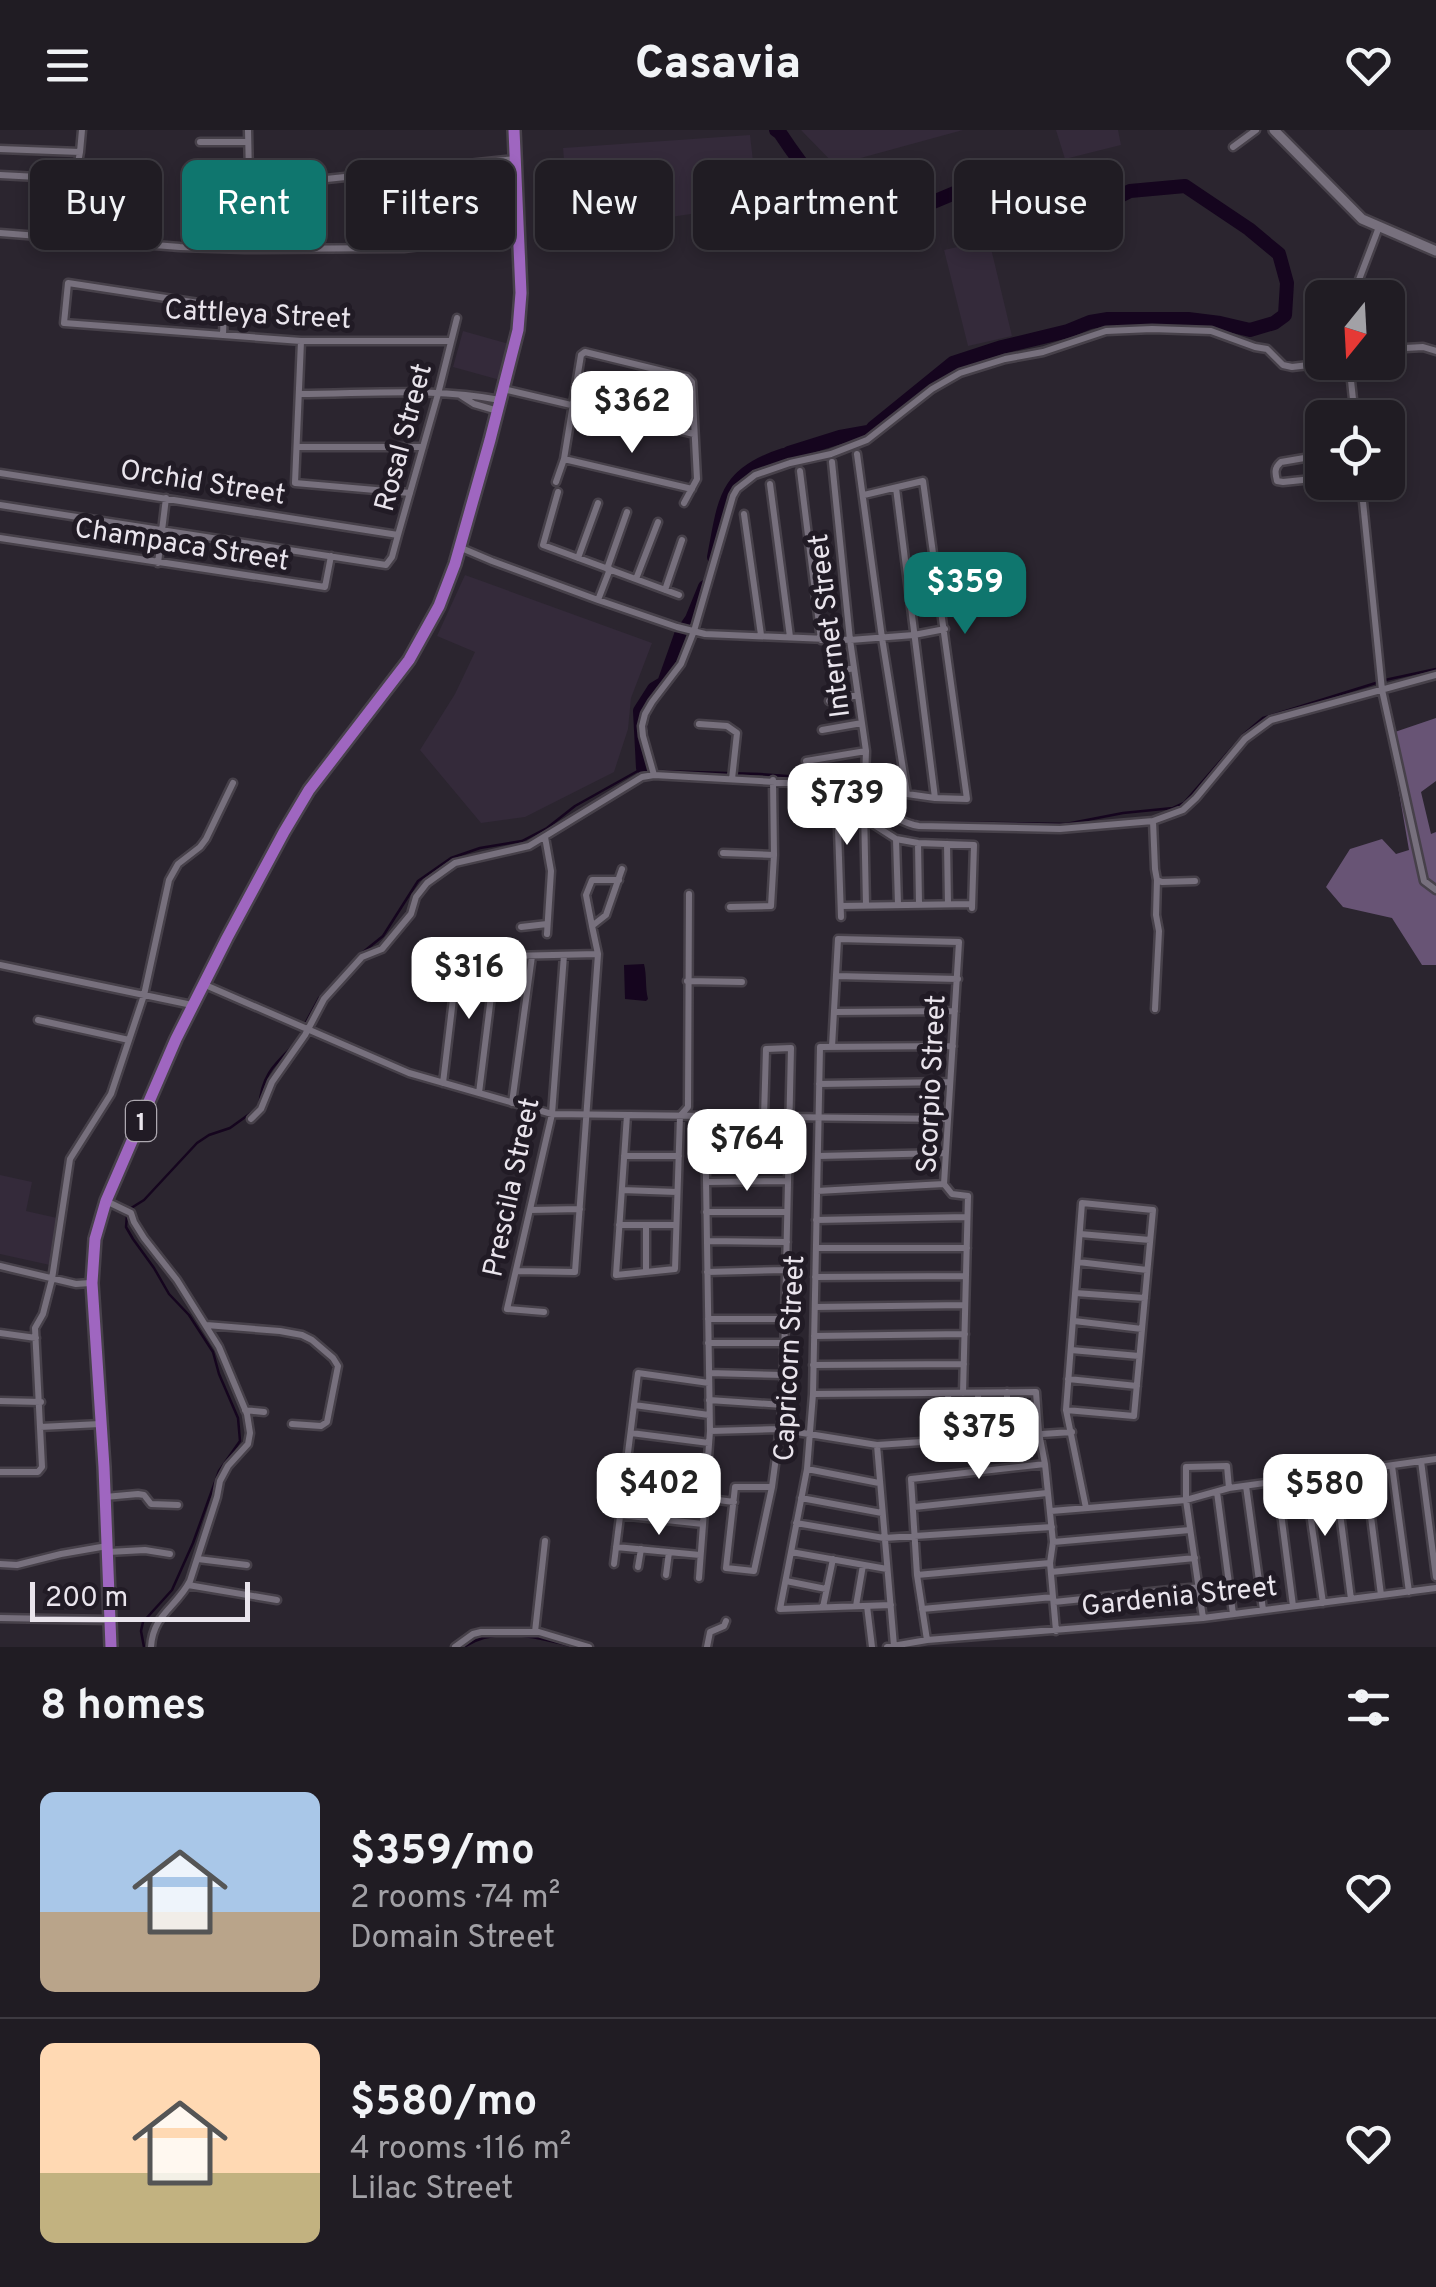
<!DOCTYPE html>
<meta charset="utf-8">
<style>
:root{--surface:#201c23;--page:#2d2930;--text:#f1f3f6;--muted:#a2a1a6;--line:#3d3a41;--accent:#0f766e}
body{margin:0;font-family:Overpass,sans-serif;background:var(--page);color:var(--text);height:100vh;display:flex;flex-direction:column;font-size:38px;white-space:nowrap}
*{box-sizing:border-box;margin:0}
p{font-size:32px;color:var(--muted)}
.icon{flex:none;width:55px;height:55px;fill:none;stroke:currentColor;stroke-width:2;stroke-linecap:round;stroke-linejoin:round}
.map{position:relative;height:1517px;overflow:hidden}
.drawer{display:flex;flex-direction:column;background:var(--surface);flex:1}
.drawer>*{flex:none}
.guide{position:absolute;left:30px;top:30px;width:1378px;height:90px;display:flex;gap:20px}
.needle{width:65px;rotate:198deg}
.fabs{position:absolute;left:1305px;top:150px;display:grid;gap:20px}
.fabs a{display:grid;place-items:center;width:100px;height:100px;border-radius:15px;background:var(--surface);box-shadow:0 5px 15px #0003,0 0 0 2px var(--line);font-size:50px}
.scale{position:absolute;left:30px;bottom:25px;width:220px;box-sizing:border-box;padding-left:10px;border:5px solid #e9e4ec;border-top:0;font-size:28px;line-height:35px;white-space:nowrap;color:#e9e4ec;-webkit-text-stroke:8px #211b25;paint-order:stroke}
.price{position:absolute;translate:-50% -85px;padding:0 22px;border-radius:20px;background:#fff;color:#222;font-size:32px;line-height:65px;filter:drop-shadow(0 2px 5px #0008)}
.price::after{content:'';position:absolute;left:50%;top:60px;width:30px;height:22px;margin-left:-15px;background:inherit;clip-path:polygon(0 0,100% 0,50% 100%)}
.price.selected{background:var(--accent);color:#fff}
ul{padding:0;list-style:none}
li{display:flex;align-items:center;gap:30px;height:250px;padding:0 40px}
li+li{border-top:2px solid var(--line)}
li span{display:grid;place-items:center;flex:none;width:280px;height:200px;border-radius:15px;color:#555}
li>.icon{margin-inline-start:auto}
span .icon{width:120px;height:120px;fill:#fffc;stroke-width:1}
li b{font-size:42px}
h2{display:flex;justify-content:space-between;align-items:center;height:120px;padding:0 40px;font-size:42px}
.pill{padding:0 35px;border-radius:15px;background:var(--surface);box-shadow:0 5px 15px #0003,0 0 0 2px var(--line);font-size:35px;line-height:90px}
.pill.selected{background:var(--accent);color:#fff}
header{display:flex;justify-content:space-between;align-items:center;height:130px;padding:0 40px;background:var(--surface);font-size:45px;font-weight:800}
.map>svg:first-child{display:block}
.built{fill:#342a3a}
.forest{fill:#685475}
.water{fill:#15051e}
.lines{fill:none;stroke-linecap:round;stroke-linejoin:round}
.stream{stroke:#15051e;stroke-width:2.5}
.river{stroke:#15051e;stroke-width:14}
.minor-casing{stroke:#47414a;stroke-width:11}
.tertiary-casing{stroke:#47414a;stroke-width:14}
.trunk-casing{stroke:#47414a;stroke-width:16}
.minor{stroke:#77707d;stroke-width:6}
.tertiary{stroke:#77707d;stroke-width:9}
.trunk{stroke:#9f66c0;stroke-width:11}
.labels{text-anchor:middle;stroke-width:10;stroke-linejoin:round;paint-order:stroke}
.shield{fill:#211b25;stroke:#ada8b0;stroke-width:2.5}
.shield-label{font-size:25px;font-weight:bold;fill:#e9e4ec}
.street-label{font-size:28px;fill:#e9e4ec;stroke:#211b25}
</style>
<header><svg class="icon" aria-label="menu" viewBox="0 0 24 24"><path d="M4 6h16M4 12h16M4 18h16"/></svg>Casavia<svg class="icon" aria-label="heart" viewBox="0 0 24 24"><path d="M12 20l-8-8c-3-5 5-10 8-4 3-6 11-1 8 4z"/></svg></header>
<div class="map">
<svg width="1436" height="1517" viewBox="0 0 1436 1517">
<rect width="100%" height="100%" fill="#2b252f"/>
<path class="built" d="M801,0H963L835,35Z
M1056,0H1118L1121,15L1065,29Z
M750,5L758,74L570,102L563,18Z
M989,110L1012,206L968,216L944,120Z
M463,201L509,214L500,250L453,237Z
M465,445L652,513L631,568L628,599L614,642L525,687L481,693L420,620L455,564L475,522L437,506Z
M0,1045L32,1052L26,1081L57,1088L50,1135L0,1124Z"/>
<path class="forest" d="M1436,588V651L1421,662L1431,704L1436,702V835H1422L1392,788L1343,777L1326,757L1350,719L1382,709L1396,724L1409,720L1389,604Z"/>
<path class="water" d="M644,834C647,846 645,857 648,869L646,871L625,869L624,835Z"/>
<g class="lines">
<path class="stream" d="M1385,550L1436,539
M658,641L760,644L843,650L858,654
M874,663L899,686L918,692L1066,694L1123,683L1173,678L1184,673L1243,605L1263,588L1379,552
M362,823L383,806L418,751L451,728L480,718L522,711L547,698L575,676L643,638L649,639
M305,894L319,868L356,829
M144,1517L141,1501L143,1492L172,1460L193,1413L219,1341L240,1311L238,1288L219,1244L213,1222L189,1185L169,1164L154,1138L133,1109L126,1097L127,1085L128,1080L144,1070L197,1013L209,1005L230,998L259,977C262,944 274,935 296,913
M464,1517C495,1495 541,1508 575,1517"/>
<path class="river" d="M776,0L780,3C803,38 827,68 858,95L914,80L976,54L1108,72L1130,61L1185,56L1249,99L1279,124L1287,153L1285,185L1274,193L1250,200L1220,193L1188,189H1108L1090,192L1068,201L1002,217L953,233L873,298
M789,323L840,307L868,302
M714,427C725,371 724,344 784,325
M643,638L640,581L654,559L664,553L681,505L692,489L705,457"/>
<g class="minor-casing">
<path id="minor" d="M248,0L249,45L253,54L260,56L516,29
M200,12H247
M1233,17L1256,0
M0,19L80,22
M0,45L76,49
M71,70L80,22L82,0
M0,103L180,117L246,119L404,118L519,104
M1352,168L1379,97
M238,179L68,153L64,193L301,211H450
M223,205L224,177
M301,211L295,353L410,363
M1388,219L1423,217L1436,221
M1349,232L1355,288
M503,259L694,304
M299,264C365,264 435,257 500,270
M460,265L474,274L498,281
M297,317H423
M857,324L882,508L907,664L935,668L967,669L923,351L864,365
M1322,325L1281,332C1274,338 1275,343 1277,351L1283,352L1322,348
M564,329L692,359
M832,332L850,510L866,621L864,679L866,775
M800,341L821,510
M0,343L398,405
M556,352L564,329L581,225L585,222L687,247L692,252L697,349L684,373
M1361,352L1382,560L1424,751L1436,760
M770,354L790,507
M896,358L935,668
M558,362L543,415L679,465
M0,375L386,435L392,427L398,405L438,264L457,188
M744,384L761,505
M0,408L325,457L331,426
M459,417L492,431L598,470L677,497L705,504L850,510L914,505L945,499
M578,428L598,373
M158,433L166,368
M607,439L627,382
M636,449L658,392
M665,460L682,410
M598,470L610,439
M835,542L854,538
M829,571L858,565
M699,594L727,596L737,603L732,649
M822,600L862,593
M806,631L866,621
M654,645L643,606L642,596L645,584L652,572L681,534L694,501L733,366L737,359L755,345L790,333L831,324L867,310L932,259L960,243L1005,229L1043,222L1106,201L1152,199L1211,201L1255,217L1267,219L1283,235L1292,237L1334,232
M865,689L896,709L918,713L974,715L972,778
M1153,691L1155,739L1157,750L1162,752L1195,751
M545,707L551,741L547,804
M896,709L898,774
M918,713L919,774
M947,714L948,774
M723,723L774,725L773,650
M619,750H592L586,765L592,796L606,785L622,739
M841,776L972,774
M730,777L771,776L774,725
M841,787L837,669L864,679
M521,797L547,794
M0,835L192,875
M836,846L958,849
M687,851L742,852
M203,854L409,943L552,984L948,989
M1155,879L1159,801L1156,785L1157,750
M834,882L955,881
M38,890L129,910
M832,917L838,809L959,812L944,1054L952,1064L968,1066L963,1263
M443,953L458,827L598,824
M819,954L950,952
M479,963L496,826
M512,973L532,826
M627,985L616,1145L675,1139L680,986L688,977L689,764
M764,987L766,919L791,918L783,1275L772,1357L754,1441L726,1438L735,1357H772
M251,989L261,979L272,952L305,905L324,869L362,827L382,819L411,784L416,767L427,753L455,733L529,716L642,647L654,645L845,656C873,664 890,692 919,696L1060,699L1153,691L1183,680L1196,668L1245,609L1271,590L1436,545
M706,1024L789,1023
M624,1026H679
M818,1026L945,1023
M706,1052L788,1051
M622,1060L677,1062
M817,1061L944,1054
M106,1071L131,1083L134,1092L144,1108L177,1150L219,1217L247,1284L250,1303L248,1314L228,1336L220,1351L217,1367L190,1451C176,1478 153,1484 151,1517
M530,1080L580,1079
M706,1082H787
M816,1090L967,1087
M619,1095H676
M1080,1104L1150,1110
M707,1111L787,1112
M816,1118H967
M1078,1132L1147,1140
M0,1136L76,1154L90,1153
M516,1141L575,1142L598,824L592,796
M646,1142V1095
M707,1142L786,1140
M815,1147L966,1146
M1075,1163L1145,1168
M815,1177L965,1175
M544,1182L507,1179L552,984L564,825
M708,1189H785
M1074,1191L1142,1199
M206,1195L280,1201L302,1205L312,1210L333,1228L338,1236L327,1292L321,1296L292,1294
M0,1203L36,1208
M814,1206L965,1204
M708,1213H784
M1071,1220L1139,1226
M813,1235L964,1234
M709,1243L783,1245
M1068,1249L1137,1256
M1007,1262V1307
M948,1263L950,1311
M978,1263L979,1308
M813,1264L1036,1262L1039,1303L1045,1334L1053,1412L1050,1433L1056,1501
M709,1270L783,1275
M0,1271L41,1272
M634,1275L709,1285
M245,1280L264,1282
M1066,1280L1134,1286L1153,1080L1082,1073L1066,1280L1086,1378
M40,1297L100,1294
M710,1301L778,1299L877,1315L1072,1302
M631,1303L709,1313
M877,1315L894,1516
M627,1331L707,1340
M1421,1331L1436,1447
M1392,1336L1409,1462
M807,1339L879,1353
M1365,1340L1381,1465
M0,1342H38L42,1337L35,1198L43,1184L52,1149L70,1029L111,964L144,865L169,750L178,734L200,717L206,709L233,653
M1335,1344L1351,1469
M1305,1348L1323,1473
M1277,1352L1293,1476
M1246,1356L1263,1480
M623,1358L734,1372
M1217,1362L1233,1484
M105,1367L138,1364L144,1365L151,1374L178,1375
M801,1368L882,1383
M914,1377L1047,1363
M1051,1381L1186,1370L1229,1358L1436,1329
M620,1385L703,1394
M796,1393L884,1408L1052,1397
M1053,1412L1190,1400
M616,1417L700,1425
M108,1422L145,1420L170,1424
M791,1422L887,1439
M198,1429L247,1435
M0,1434L17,1435L61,1424L107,1416
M614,1434L638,1243L709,1253
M638,1437L641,1419
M1051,1442L1195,1428
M666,1445L669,1422
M917,1445L1050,1433
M699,1448L710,1301L705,986
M786,1451L826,1459
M188,1455L277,1470
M1054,1472L1199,1457
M891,1475L780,1479L807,1339L813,1264L820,917L953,916
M856,1476L863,1435
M867,1476L872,1517
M823,1477L833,1429
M922,1479L1053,1467
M0,1488L110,1490
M1203,1488L1186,1370V1337L1227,1336L1229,1358
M535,1502L545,1411
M927,1510L917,1445L911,1349L1045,1334
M455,1517L473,1504L481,1502H539L589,1517
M707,1517L710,1502L724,1496L726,1491
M887,1517L927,1510L1203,1488L1436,1458"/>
</g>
<g class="tertiary-casing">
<path id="tertiary" d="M1274,0L1362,89L1436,121"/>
</g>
<g class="trunk-casing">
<path id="trunk" d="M111,1517L104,1337L92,1153L95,1109L106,1071L176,909L227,808L284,702L309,660L409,530L439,476L455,434L490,310L518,200L521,163L514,0"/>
</g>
<use href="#minor" class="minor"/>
<use href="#tertiary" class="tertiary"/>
<use href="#trunk" class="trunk"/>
</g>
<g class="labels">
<rect class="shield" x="126" y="971" width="30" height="40" rx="8"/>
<g class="shield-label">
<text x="141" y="1000">1</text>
</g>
<g class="street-label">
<text transform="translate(258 183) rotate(3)" y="10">Cattleya Street</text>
<text transform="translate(402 307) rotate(-75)" y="10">Rosal Street</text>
<text transform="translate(203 351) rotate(9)" y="10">Orchid Street</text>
<text transform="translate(182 413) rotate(9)" y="10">Champaca Street</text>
<text transform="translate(828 496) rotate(-97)" y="10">Internet Street</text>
<text transform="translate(930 954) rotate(-87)" y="10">Scorpio Street</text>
<text transform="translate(510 1057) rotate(-78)" y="10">Prescila Street</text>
<text transform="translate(788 1228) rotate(-87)" y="10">Capricorn Street</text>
<text transform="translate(1179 1465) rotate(-6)" y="10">Gardenia Street</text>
</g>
</g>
</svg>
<div class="fabs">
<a><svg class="needle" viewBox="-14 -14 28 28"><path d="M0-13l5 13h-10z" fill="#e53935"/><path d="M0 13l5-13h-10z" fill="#a2a1a6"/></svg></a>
<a><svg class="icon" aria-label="locate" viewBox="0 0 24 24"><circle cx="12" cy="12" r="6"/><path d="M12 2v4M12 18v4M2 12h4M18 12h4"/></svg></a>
</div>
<div class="scale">200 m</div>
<b class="price" style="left:632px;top:326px">$362</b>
<b class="price selected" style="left:965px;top:507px">$359</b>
<b class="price" style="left:847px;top:718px">$739</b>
<b class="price" style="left:469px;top:892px">$316</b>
<b class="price" style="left:747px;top:1064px">$764</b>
<b class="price" style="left:979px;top:1352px">$375</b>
<b class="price" style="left:659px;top:1408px">$402</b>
<b class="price" style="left:1325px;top:1409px">$580</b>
<div class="guide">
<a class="pill">Buy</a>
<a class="pill selected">Rent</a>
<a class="pill">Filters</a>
<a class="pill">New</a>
<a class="pill">Apartment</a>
<a class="pill">House</a>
</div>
</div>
<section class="drawer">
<h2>8 homes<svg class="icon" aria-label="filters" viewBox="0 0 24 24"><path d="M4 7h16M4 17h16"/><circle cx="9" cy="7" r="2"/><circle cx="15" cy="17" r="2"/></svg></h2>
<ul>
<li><span style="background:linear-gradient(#a9c7e8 60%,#b9a48a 0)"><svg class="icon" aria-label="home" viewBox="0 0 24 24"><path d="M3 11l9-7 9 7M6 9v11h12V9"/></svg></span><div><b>$359/mo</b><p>2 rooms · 74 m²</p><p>Domain Street</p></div><svg class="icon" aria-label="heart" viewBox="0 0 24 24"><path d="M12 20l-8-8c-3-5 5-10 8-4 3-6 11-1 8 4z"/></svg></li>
<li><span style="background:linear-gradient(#ffd9b3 65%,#c2b280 0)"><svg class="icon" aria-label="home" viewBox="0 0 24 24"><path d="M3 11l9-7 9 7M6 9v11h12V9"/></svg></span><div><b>$580/mo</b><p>4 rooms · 116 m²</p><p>Lilac Street</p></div><svg class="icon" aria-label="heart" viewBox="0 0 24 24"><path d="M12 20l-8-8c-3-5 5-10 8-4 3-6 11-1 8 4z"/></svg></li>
</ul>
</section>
